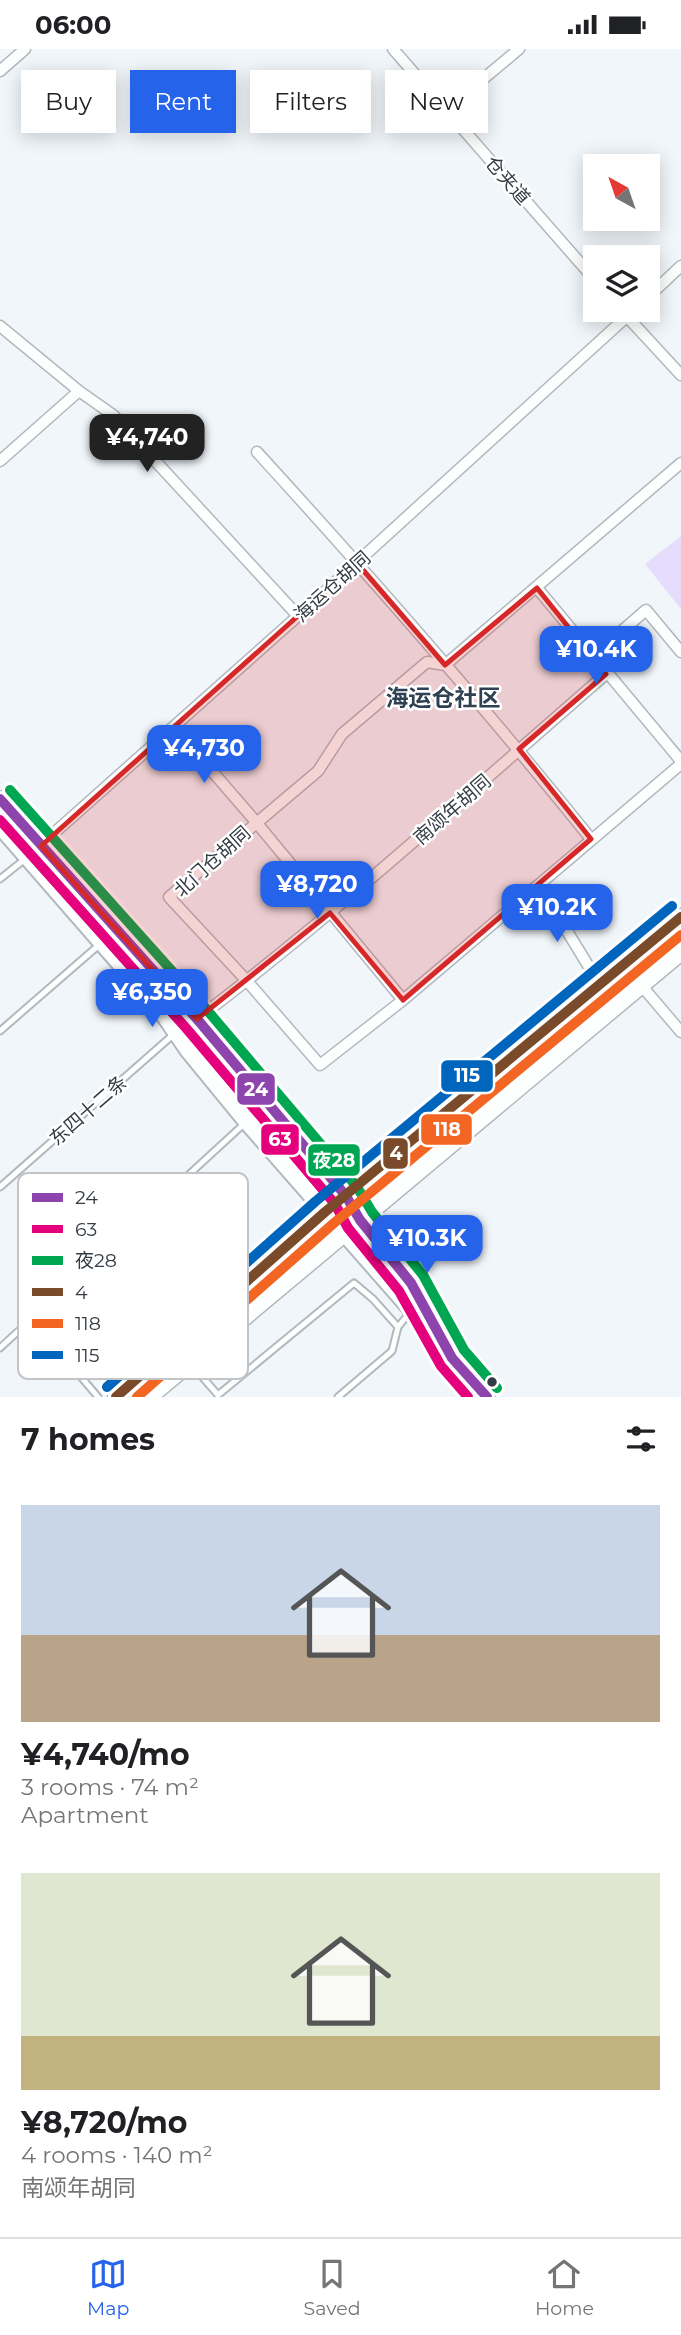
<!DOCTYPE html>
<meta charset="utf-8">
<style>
:root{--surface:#fff;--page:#f2f2f2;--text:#202124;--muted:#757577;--line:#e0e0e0;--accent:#2563eb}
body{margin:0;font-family:Montserrat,"Noto Sans SC",sans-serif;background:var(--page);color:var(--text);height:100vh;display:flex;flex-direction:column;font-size:26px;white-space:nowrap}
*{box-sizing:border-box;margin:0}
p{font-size:23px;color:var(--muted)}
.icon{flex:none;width:38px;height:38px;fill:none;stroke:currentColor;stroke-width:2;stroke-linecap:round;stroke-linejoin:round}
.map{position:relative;height:1348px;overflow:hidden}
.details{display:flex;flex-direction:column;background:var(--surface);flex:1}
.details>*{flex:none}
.guide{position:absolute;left:21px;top:21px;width:640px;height:63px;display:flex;gap:14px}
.needle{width:46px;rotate:320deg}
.fabs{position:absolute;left:583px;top:105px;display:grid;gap:14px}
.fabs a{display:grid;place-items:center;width:77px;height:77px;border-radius:0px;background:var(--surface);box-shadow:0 4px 18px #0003;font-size:35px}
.price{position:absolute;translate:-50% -60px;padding:0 16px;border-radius:14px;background:var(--accent);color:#fff;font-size:23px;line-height:46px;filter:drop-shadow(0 2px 4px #0008)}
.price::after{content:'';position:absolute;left:50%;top:42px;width:21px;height:16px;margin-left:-10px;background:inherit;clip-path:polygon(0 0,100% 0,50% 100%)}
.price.selected{background:#222;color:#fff}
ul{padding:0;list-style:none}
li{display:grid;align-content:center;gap:14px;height:371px;padding:0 21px}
li span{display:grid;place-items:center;height:217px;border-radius:0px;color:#555}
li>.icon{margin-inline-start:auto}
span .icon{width:126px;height:126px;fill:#fffc;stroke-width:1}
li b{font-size:30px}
h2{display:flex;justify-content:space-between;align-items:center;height:84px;padding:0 21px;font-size:30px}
.chip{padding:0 24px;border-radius:0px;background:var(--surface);box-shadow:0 4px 18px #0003;font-size:24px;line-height:63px}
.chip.selected{background:var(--accent);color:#fff}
.status{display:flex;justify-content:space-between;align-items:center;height:49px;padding:0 35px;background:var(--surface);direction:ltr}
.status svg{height:19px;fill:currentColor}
.dock{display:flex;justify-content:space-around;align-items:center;height:98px;border-top:2px solid var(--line);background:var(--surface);font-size:19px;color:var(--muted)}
.dock a{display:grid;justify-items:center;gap:4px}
.dock .selected{color:var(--accent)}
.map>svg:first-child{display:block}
.green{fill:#e6ddfd}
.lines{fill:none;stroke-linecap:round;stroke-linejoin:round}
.lane-casing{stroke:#b2b8be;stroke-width:9}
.street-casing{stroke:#b2b8be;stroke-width:13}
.secondary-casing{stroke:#b2b8be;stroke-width:18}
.primary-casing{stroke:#b2b8be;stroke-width:19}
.lane{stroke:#fdfefe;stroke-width:5}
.street{stroke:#fdfefe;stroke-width:10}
.secondary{stroke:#fdfefe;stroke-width:14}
.primary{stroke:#fdfefe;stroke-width:16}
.bus-1-casing{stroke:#fff;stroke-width:16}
.bus-2-casing{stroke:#fff;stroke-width:16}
.bus-3-casing{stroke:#fff;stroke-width:16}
.bus-4-casing{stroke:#fff;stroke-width:16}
.bus-5-casing{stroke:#fff;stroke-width:16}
.bus-6-casing{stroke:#fff;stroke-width:16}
.bus-1{stroke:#8e44ad;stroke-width:10}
.bus-2{stroke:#e5007d;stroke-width:10}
.bus-3{stroke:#00a651;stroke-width:10}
.bus-4{stroke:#7a4b2a;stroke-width:10}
.bus-5{stroke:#f26522;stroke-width:10}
.bus-6{stroke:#0065bd;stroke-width:10}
.marked{fill:#d62828;fill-opacity:0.2;stroke:#d62828;stroke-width:5;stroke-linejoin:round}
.bus-dot{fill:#333c44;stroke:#fff;stroke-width:2.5}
.labels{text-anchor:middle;stroke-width:5;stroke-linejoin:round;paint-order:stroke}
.street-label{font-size:19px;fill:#333c44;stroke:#fff}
.quarter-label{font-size:23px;font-weight:bold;fill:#2e4051;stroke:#fff}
.key{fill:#fff;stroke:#c2c4c7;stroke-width:2}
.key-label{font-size:19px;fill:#333c44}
.line-badge{stroke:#fff;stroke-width:2.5}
.badge-label{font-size:19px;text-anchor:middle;font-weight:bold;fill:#fff}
</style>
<div class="status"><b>06:00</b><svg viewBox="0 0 49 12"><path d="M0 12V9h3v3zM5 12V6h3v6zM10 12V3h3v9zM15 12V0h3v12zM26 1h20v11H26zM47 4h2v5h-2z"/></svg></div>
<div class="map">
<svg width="681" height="1348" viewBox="0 0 681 1348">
<rect width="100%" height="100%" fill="#f1f6fb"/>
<path class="green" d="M681,487V560L645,515Z
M609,940L612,944L390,1136L387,1131Z
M313,1192L316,1195L136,1348H130Z"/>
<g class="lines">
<g class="lane-casing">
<path id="lane" d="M0,764L170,956L181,974L184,987
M0,830L25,810
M0,982L99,896
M0,1138L174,985
M33,1271L98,1348
M0,1299L245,1074
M191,1315L218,1346L354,1234L373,1250L398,1278
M338,1348L392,1302L398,1278L411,1262"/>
</g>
<g class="street-casing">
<path id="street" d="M393,0L595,231
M0,22L25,0
M446,61L519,0
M648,248L681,217
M621,261L681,326
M0,277L79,342L113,366L298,567
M257,403C372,529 484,657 591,790
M0,412L79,342
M681,414L445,616L427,613L342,685L318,722L169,848L247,932L320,1016L403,951L681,715
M537,539L681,712
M592,608L646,561L681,603
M174,678L256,773L403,951
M26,809L298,567L634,261
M533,840L567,882L600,936
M641,936L681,983
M197,970C339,862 471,742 606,625"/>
</g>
<g class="secondary-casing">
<path id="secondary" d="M0,750L197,970L346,1147L360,1171L411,1234L438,1283
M0,778L161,963L187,1001L246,1073L487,1348"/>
</g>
<g class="primary-casing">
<path id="primary" d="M116,1348L325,1163L681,868
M149,1348L681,903"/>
</g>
<use href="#lane" class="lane"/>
<use href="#street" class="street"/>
<use href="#secondary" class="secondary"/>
<use href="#primary" class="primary"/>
<g class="bus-1-casing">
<path id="bus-1" d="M0,750L197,970L346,1147L360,1171L411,1234L452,1309L487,1348"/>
</g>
<g class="bus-2-casing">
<path id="bus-2" d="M0,771L186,979L335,1155L348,1179L399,1242L441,1317L468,1348"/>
</g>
<g class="bus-3-casing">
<path id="bus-3" d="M10,741L207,961L357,1138L372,1163L423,1226L464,1301L497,1339"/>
</g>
<g class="bus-4-casing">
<path id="bus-4" d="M116,1348L325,1163L681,868"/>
</g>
<g class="bus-5-casing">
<path id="bus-5" d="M137,1348L334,1174L681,886"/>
</g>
<g class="bus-6-casing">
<path id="bus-6" d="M107,1338L316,1152L672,857"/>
</g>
<use href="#bus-1" class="bus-1"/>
<use href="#bus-2" class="bus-2"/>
<use href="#bus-3" class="bus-3"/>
<use href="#bus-4" class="bus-4"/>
<use href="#bus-5" class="bus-5"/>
<use href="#bus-6" class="bus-6"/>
</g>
<path class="marked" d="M357,514L445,616L537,539L606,625L519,700L591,790L403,951L330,864L197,970L41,797Z"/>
<circle class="bus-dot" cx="492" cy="1333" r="6"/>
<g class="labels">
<g class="street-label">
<text transform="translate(508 131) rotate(49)" y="7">仓夹道</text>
<text transform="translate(332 537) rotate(-42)" y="7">海运仓胡同</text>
<text transform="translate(452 760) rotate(-41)" y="7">南颂年胡同</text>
<text transform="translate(212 812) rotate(-42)" y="7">北门仓胡同</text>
<text transform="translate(88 1061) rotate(-41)" y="7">东四十二条</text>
</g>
<g class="quarter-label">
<text x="443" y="657">海运仓社区</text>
</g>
</g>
<rect x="18" y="1124" width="230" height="206" rx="10" class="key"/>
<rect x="32" y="1144" width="31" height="9" fill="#8e44ad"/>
<rect x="32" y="1176" width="31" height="8" fill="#e5007d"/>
<rect x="32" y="1207" width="31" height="9" fill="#00a651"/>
<rect x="32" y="1239" width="31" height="8" fill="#7a4b2a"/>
<rect x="32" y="1270" width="31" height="9" fill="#f26522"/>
<rect x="32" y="1302" width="31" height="8" fill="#0065bd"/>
<g class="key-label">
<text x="75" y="1155">24</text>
<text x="75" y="1187">63</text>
<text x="75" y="1218">夜28</text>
<text x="75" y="1250">4</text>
<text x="75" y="1281">118</text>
<text x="75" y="1313">115</text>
</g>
<g class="line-badge">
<rect x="440" y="1010" width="54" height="34" rx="7" fill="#0065bd"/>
<rect x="236" y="1023" width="40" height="34" rx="7" fill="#8e44ad"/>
<rect x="420" y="1064" width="53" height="33" rx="7" fill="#f26522"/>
<rect x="260" y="1074" width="40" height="33" rx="7" fill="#e5007d"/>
<rect x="382" y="1088" width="27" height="33" rx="7" fill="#7a4b2a"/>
<rect x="307" y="1094" width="54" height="34" rx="7" fill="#00a651"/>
</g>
<g class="badge-label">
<text x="467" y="1033">115</text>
<text x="256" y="1047">24</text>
<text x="447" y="1087">118</text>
<text x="280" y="1097">63</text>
<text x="396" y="1111">4</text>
<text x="334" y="1118">夜28</text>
</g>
</svg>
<div class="fabs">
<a><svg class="needle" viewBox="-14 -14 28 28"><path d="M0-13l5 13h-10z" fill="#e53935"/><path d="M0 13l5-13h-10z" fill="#757577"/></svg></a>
<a><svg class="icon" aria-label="layers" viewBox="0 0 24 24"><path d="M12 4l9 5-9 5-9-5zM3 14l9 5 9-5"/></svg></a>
</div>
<b class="price selected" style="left:147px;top:425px">¥4,740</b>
<b class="price" style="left:596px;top:637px">¥10.4K</b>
<b class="price" style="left:204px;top:736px">¥4,730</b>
<b class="price" style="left:317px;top:872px">¥8,720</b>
<b class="price" style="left:557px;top:895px">¥10.2K</b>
<b class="price" style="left:152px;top:980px">¥6,350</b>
<b class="price" style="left:427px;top:1226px">¥10.3K</b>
<div class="guide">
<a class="chip">Buy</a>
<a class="chip selected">Rent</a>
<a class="chip">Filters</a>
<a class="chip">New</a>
</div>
</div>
<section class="details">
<h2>7 homes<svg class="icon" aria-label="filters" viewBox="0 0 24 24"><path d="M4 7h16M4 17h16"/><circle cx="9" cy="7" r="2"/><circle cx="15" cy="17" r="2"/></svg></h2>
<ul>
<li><span style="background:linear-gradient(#c9d6e8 60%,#b9a48a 0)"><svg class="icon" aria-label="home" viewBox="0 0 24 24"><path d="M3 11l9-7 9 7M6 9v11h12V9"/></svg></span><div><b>¥4,740/mo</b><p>3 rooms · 74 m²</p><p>Apartment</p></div></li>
<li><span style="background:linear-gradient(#dfe7d0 75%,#c2b280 0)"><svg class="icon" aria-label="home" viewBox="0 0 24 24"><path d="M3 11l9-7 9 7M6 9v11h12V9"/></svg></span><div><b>¥8,720/mo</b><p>4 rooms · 140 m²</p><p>南颂年胡同</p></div></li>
</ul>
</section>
<nav class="dock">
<a class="selected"><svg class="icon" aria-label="map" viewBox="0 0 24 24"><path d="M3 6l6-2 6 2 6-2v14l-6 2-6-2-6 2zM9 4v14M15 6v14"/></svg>Map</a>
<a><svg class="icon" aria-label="saved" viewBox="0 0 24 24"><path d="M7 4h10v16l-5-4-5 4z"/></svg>Saved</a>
<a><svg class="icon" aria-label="home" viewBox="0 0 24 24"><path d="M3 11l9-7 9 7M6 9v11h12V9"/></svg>Home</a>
</nav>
